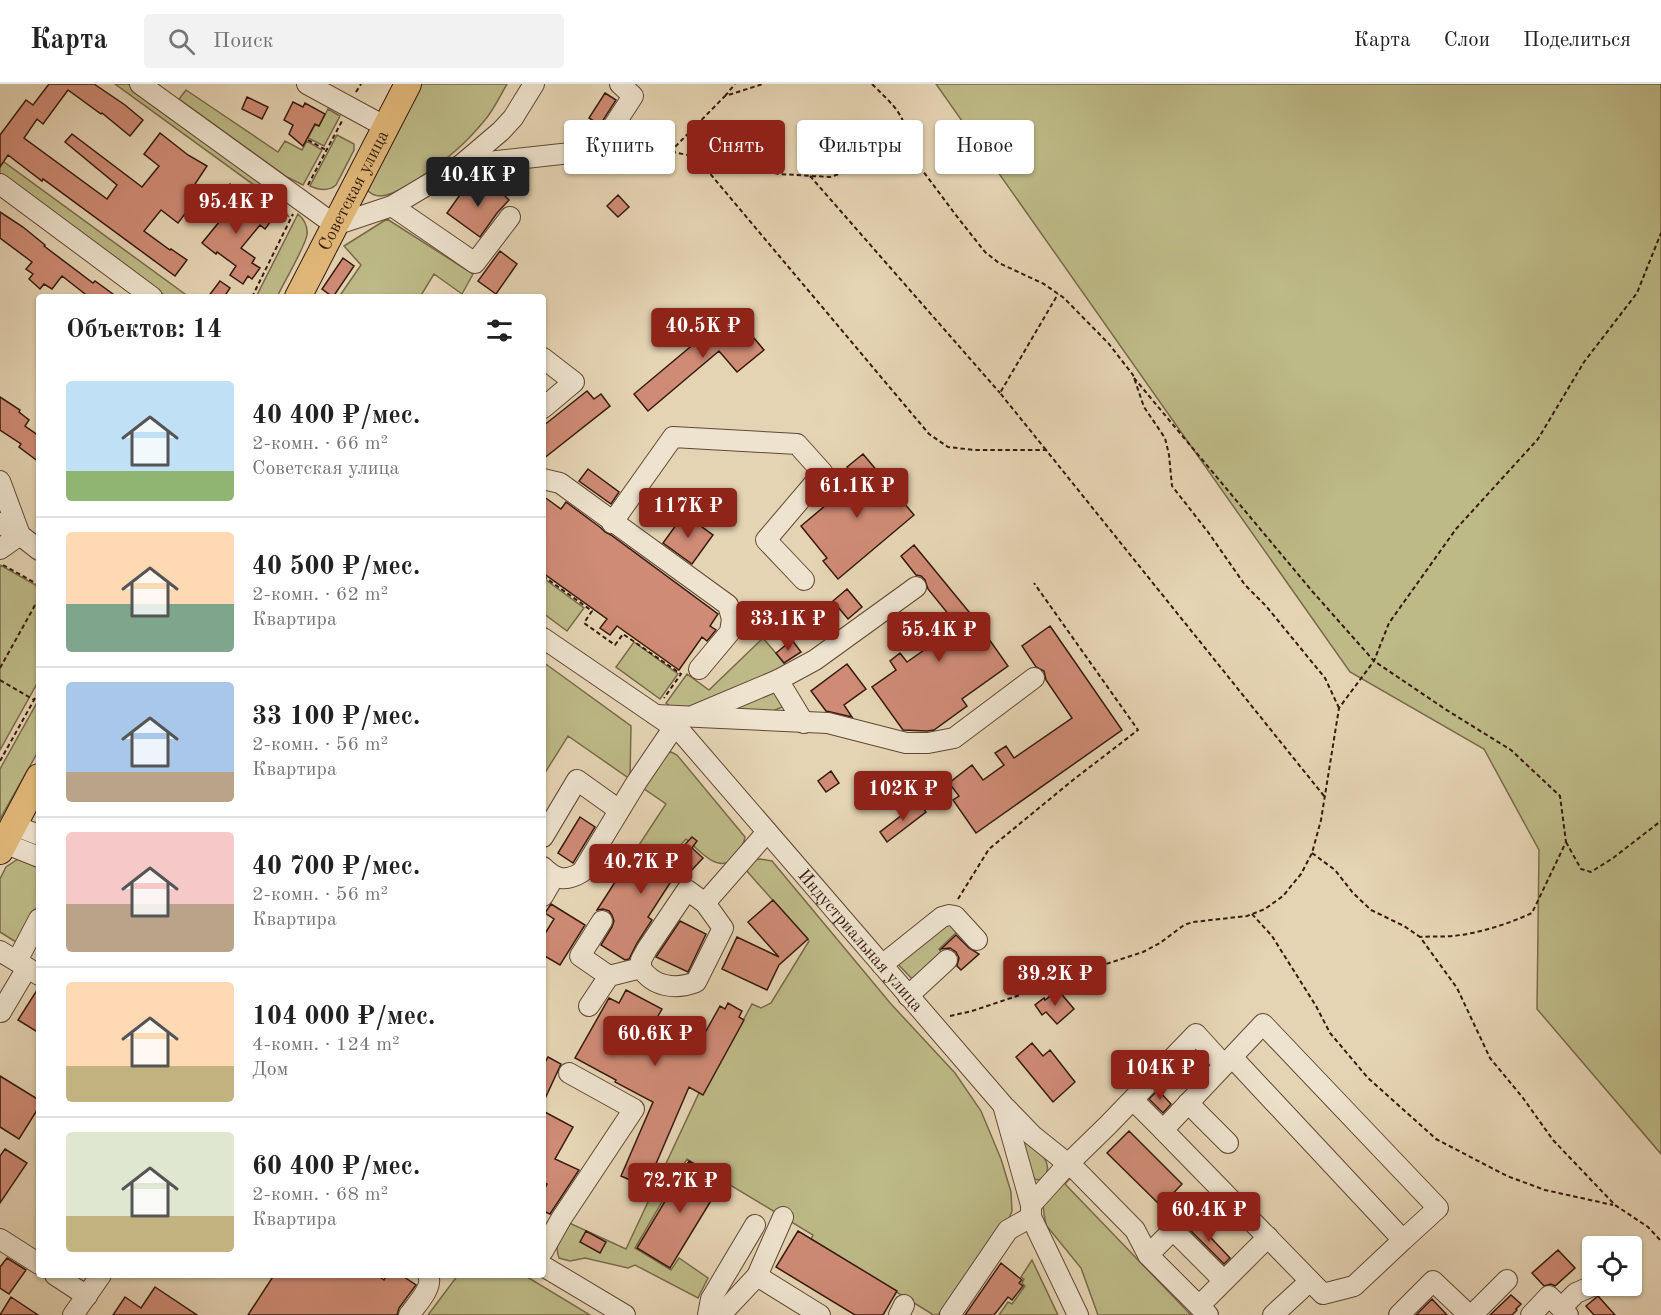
<!DOCTYPE html>
<html lang="ru">
<meta charset="utf-8">
<style>
:root{--surface:#fff;--page:#f2f2f2;--text:#222;--muted:#767676;--line:#e0e0e0;--accent:#8f2418}
body{margin:0;font-family:"Old Standard TT",serif;background:var(--page);color:var(--text);height:100vh;display:flex;flex-direction:column;font-size:22px;white-space:nowrap}
*{box-sizing:border-box;margin:0}
p{font-size:20px;color:var(--muted)}
.icon{flex:none;width:33px;height:33px;fill:none;stroke:currentColor;stroke-width:2;stroke-linecap:round;stroke-linejoin:round}
.map{position:relative;flex:1;overflow:hidden}
.sheet{position:absolute;left:36px;top:210px;width:510px;height:984px;display:flex;flex-direction:column;background:var(--surface);border-radius:6px;box-shadow:0 2px 4px #0004}
.sheet>*{flex:none}
.hud{position:absolute;left:564px;top:36px;width:570px;height:54px;display:flex;gap:12px}
.tools{position:absolute;left:1582px;top:1152px;display:grid;gap:12px}
.tools a{display:grid;place-items:center;width:60px;height:60px;border-radius:6px;background:var(--surface);box-shadow:0 2px 4px #0004;font-size:30px}
.price{position:absolute;translate:-50% -51px;padding:0 14px;border-radius:6px;background:var(--accent);color:#fff;font-size:20px;line-height:39px;filter:drop-shadow(0 2px 3px #0008)}
.price::after{content:'';position:absolute;left:50%;top:36px;width:18px;height:14px;margin-left:-9px;background:inherit;clip-path:polygon(0 0,100% 0,50% 100%)}
.price.on{background:#222;color:#fff}
ul{padding:0;list-style:none}
li{display:flex;align-items:center;gap:18px;height:150px;padding:0 30px}
li+li{border-top:2px solid var(--line)}
li span{display:grid;place-items:center;flex:none;width:168px;height:120px;border-radius:6px;color:#555}
li>.icon{margin-inline-start:auto}
span .icon{width:72px;height:72px;fill:#fffc;stroke-width:1}
li b{font-size:26px}
h2{display:flex;justify-content:space-between;align-items:center;height:72px;padding:0 30px;font-size:26px}
.chip{padding:0 21px;border-radius:6px;background:var(--surface);box-shadow:0 2px 4px #0004;font-size:21px;line-height:54px}
.chip.on{background:var(--accent);color:#fff}
header{display:flex;align-items:center;gap:36px;box-sizing:border-box;height:84px;padding:0 30px;background:var(--surface);border-bottom:2px solid var(--line)}
header strong{font-size:28px}
nav{display:flex;gap:33px;margin-inline-start:auto;font-size:21px}
.search{width:420px;height:54px;background:var(--page);display:flex;align-items:center;gap:15px;box-sizing:border-box;padding:0 21px;border-radius:6px;color:var(--muted);font-size:22px}
.map>svg:first-child{display:block}
.green{fill:#bdba87;stroke:#7a6a4a;stroke-width:1.5}
.building{fill:#cf8b75;stroke:#371a0d;stroke-width:1.5}
.lines{fill:none;stroke-linecap:round;stroke-linejoin:round}
.minor-casing{stroke:#624836;stroke-width:22}
.major-casing{stroke:#371a0d;stroke-width:28}
.path{stroke:#371a0d;stroke-width:2;stroke-dasharray:4.5 3;stroke-linecap:butt}
.minor{stroke:#eee3ce;stroke-width:20}
.major{stroke:#e2ba7a;stroke-width:26}
.labels{text-anchor:middle;stroke-width:4.5;stroke-linejoin:round;paint-order:stroke}
.street-label{font-size:18px;fill:#371a0d;stroke:#eee3ce}
</style>
<header>
<strong>Карта</strong>
<div class="search"><svg class="icon" aria-label="search" viewBox="0 0 24 24"><circle cx="10" cy="10" r="6"/><path d="M15 15l6 6"/></svg>Поиск</div>
<nav><a>Карта</a><a>Слои</a><a>Поделиться</a></nav>
</header>
<div class="map">
<svg width="1661" height="1231" viewBox="0 0 1661 1231">
<rect width="100%" height="100%" fill="#e5d4b3"/>
<filter id="stains"><feTurbulence type="fractalNoise" baseFrequency=".00333" numOctaves="4"/><feColorMatrix values="0 0 0 0 .2 0 0 0 0 .09 0 0 0 0 .02 0 0 0 .5 -.17"/></filter>
<radialGradient id="worn" r=".72"><stop offset=".6" stop-color="#630" stop-opacity="0"/><stop offset="1" stop-color="#630" stop-opacity=".3"/></radialGradient>
<path class="green" d="M115,0H128L161,25L262,97L289,133L258,104Z
M421,0H507C500,12 494,25 485,36C479,43 473,50 466,57C450,73 402,111 380,112C374,112 371,110 367,106L368,100Z
M936,0H1661V1070L1537,925L1539,766L1484,665L1350,588Z
M186,6L278,68L285,57L302,66L307,57L322,66L303,101L287,93L179,15Z
M328,25L340,32L324,62L308,54L315,41L319,42Z
M337,51L354,60V66L336,101C328,108 319,106 310,102Z
M0,75L189,213H167L147,199L0,89Z
M298,130C305,136 308,142 307,151C305,163 283,200 277,213H256Z
M387,135L473,190L462,210L434,190L420,213H341V210L361,181L344,162Z
M0,481L39,503V596L0,666Z
M546,496L584,524L567,547L543,529V499Z
M763,554L790,586L698,624H672L666,619L687,590L709,606Z
M634,558L678,590L660,615L616,583Z
M543,578L631,642L630,695L568,652L543,692Z
M774,606L785,622L768,629H723Z
M39,615V666L0,735V685Z
M671,668L677,671L745,753C743,763 740,771 730,777C715,787 697,764 686,755L670,773L659,765L652,774L637,764L666,720L640,702L667,669Z
M18,775L39,780V823L19,860L0,848V795L6,783Z
M760,775L772,777L891,920L955,989L981,1027L1001,1075L1011,1108L1012,1127L1008,1137L938,1231H932V1230L811,1155L813,1151L687,1075L635,1164L671,1186L679,1174L708,1194L698,1214L635,1181L628,1184L585,1174L570,1177L559,1174C554,1162 561,1149 565,1137L626,1165L699,1009L703,1010L752,920L761,924L771,919L809,857L745,785L753,776Z
M944,837L960,845L939,865L942,869L913,896L896,878Z
M1025,1058H1028C1041,1066 1058,1086 1039,1096L1034,1095L1023,1061Z
M1075,1089L1065,1100L1191,1231H1098L1081,1184L1046,1141L1044,1130L1043,1119L1048,1109Z
M1032,1176L1058,1231H999L1008,1218L1012,1220L1025,1202L1022,1199L1024,1195L1021,1193Z
M458,1191H524L590,1231H428Z"/>
<path class="building" d="M49,0H94L125,21L143,36L130,52L102,29L101,30L68,6L43,40L37,35L24,54L107,115L117,101L65,58L72,50L142,103L159,82L144,70L160,49L188,71L207,82L187,112L194,118L178,139L161,126L144,147L170,166L171,165L187,176L175,192L43,95L42,97L8,71L0,83V51L26,16L33,21Z
M605,9L616,16L600,41L589,34Z
M247,13L268,23L262,35L242,25Z
M293,18L303,23L305,19L325,30L319,42L315,40L303,62L289,50L293,41L284,36Z
M491,98L509,116L497,129L480,153L447,129L467,101L479,110Z
M230,100L242,109L231,123L248,137L258,124H262L274,133L265,145L260,141L241,164L255,174L252,179L260,184L252,195L248,192L243,200L230,191L236,182L217,168L216,170L202,159L224,132L213,123Z
M618,111L629,123L618,133L607,122Z
M0,128L23,143L45,161L44,162L93,199L95,197L117,213H89L62,192L52,205L44,200L40,205L29,195L33,190L26,185L32,178L0,154Z
M500,167L517,180L496,210L478,197Z
M343,174L354,182L333,213L322,205Z
M220,197L230,204L224,213H208Z
M732,228L764,266L737,288L719,267L648,327L634,310Z
M587,307L594,315L601,310L610,322L543,375V342Z
M0,313L20,326L19,328L29,336L25,342L39,352V378L19,363L21,360L0,346Z
M863,370L914,431L838,495L823,477L827,474L801,442L857,395L847,383Z
M588,385L619,408L611,420L579,397Z
M543,412L561,425L566,418L601,444L605,448L611,451L718,530L710,542L716,546L707,557L702,553L679,586L617,542L610,551L600,544L607,535L543,489Z
M684,430L713,451L692,480L663,459Z
M914,461L974,534L1008,582L962,615L967,622L934,646L927,647L903,646L872,603L896,586L890,577L900,569L907,578L958,542L928,505L925,496L921,492L916,491L901,472Z
M847,505L862,523L848,535L833,517Z
M1050,542L1122,646L976,749L953,716L959,712L949,699L972,681L983,696L1004,681L995,669L1006,662L1014,674L1072,634L1046,596L1044,587L1036,583L1022,562Z
M792,556L801,568L784,579L776,569Z
M847,580L866,605L844,621L852,633L826,627L811,607Z
M831,687L839,699L826,708L818,697Z
M919,718L926,728L887,758L880,748Z
M580,733L595,743L573,779L558,769Z
M692,753L697,757L692,764L703,774L689,789L681,782L648,833L652,836L637,859L629,875L625,876L601,861L612,843L614,837L612,831L609,827L603,825L597,826L637,764L656,776L660,770L670,776Z
M773,816L808,855L779,881L767,906L722,885L737,853L779,873L748,838Z
M551,820L585,841L560,881L543,871V853L554,835L545,829Z
M680,837L706,850L688,888L656,873Z
M956,851L969,864L979,870L961,886L957,882L959,874L956,868L950,864L941,865Z
M39,903V949L18,936Z
M626,906L662,925L654,939L697,963L720,922L725,925L728,919L742,927L739,933L744,936L703,1011L689,1003L646,1103L621,1092L653,1018L615,998L616,996L575,974L609,914L619,919Z
M1058,906L1074,925L1057,940L1046,928L1042,931L1035,921L1044,914L1045,916Z
M1032,959L1043,972L1050,966L1075,998L1053,1018L1016,973Z
M548,973L561,980L543,1019V982Z
M0,992L39,1016V1023L19,1055L0,1043Z
M1158,1006L1171,1020L1163,1029L1149,1015Z
M543,1027L573,1043L555,1075L579,1086L550,1130L543,1127V1108L547,1100L543,1098Z
M1129,1047L1182,1100L1161,1122L1107,1069Z
M5,1065L27,1079L0,1119V1072Z
M689,1077L723,1097L670,1184L637,1164Z
M1196,1138L1230,1174L1224,1180L1189,1145Z
M586,1147L606,1158L600,1169L580,1158Z
M798,1147L897,1207L883,1231H855L776,1183Z
M1558,1166L1575,1184L1555,1202L1551,1200L1544,1202L1532,1189Z
M7,1174L26,1186L9,1210L0,1204V1183Z
M1001,1179L1022,1196L1019,1199L1023,1202L1012,1216L1008,1213L994,1231H965Z
M274,1191H377L384,1196L387,1191H401L416,1201L399,1224L397,1231H248Z
M155,1203L197,1231H113L125,1213L141,1224Z
M1511,1211L1521,1220L1516,1225L1517,1226L1512,1231H1490Z
M1598,1212L1615,1231H1594L1586,1222Z
M11,1213L38,1231H0Z
M1432,1215L1447,1231H1416Z"/>
<g class="lines">
<g class="minor-casing">
<g id="minor">
<path d="M140,0L335,141L392,122L461,81L501,47L513,34L534,0"/>
<path d="M307,0L386,43"/>
<path d="M461,81L598,66L633,12L620,0"/>
<path d="M0,100L152,213"/>
<path d="M392,122L475,179L510,133"/>
<path d="M543,274L574,298L543,324"/>
<path d="M543,395L560,399L728,521L732,535L730,548L699,585"/>
<path d="M0,397L20,451L39,466"/>
<path d="M0,439L20,451L0,465"/>
<path d="M612,439L673,353L797,360L823,389L766,456L804,496"/>
<path id="s1" d="M543,554L682,649L1003,1021L1031,1121V1133L1078,1231"/>
<path d="M778,596L804,639"/>
<path d="M656,631L828,639L906,659H928L954,654L1034,594"/>
<path d="M695,631L778,596L815,576L916,503"/>
<path d="M13,741L39,751"/>
<path d="M543,753L577,696L619,726"/>
<path d="M4,759L39,773"/>
<path d="M543,783C556,796 566,798 582,788L636,699L674,643"/>
<path d="M543,812L554,793"/>
<path d="M705,819L767,748"/>
<path d="M602,837L580,872L609,892"/>
<path d="M0,867L39,891"/>
<path d="M17,877L39,835"/>
<path d="M882,881L942,833L949,831L955,832L977,856"/>
<path d="M908,912L947,876"/>
<path d="M589,922L609,892L641,884V876L647,865L687,806L705,819L723,844L696,898C676,906 653,903 641,884"/>
<path d="M0,927L1,928L27,884"/>
<path d="M1232,973L1403,1156L1354,1202L1323,1210L1163,1046L1263,940L1438,1124L1403,1156"/>
<path d="M1133,1016L1163,1046"/>
<path d="M1188,1019L1228,1059"/>
<path d="M1006,1024L1032,1051L1077,1087L1135,1146L1148,1171L1208,1231"/>
<path d="M1031,1121L1068,1080L1108,1041L1196,950L1224,981"/>
<path d="M0,1155L39,1180"/>
<path d="M543,1167L561,1135L634,1025L569,989"/>
<path d="M1148,1171L1173,1146L1223,1196"/>
<path d="M543,1182L625,1231"/>
<path d="M55,1191L87,1212"/>
<path d="M757,1192L783,1133"/>
<path d="M1199,1222L1268,1153"/>
<path d="M73,1231L101,1191"/>
<path d="M409,1231C416,1221 434,1203 428,1191"/>
<path d="M708,1231L711,1215L755,1141"/>
<path d="M714,1231L727,1224L757,1192L820,1231"/>
<path d="M899,1231L904,1221"/>
<path d="M950,1231L1008,1146L1031,1133"/>
<path d="M1273,1231L1310,1197"/>
<path d="M1399,1231L1433,1197L1469,1231"/>
<path d="M1472,1231L1507,1196"/>
<path d="M1531,1231L1549,1212L1561,1224"/>
<path d="M1568,1231L1561,1224L1576,1209L1590,1203L1593,1201"/>
</g>
</g>
<g class="major-casing">
<g id="major">
<path id="s2" d="M298,213L408,0"/>
<path d="M0,767L39,693"/>
</g>
</g>
<path class="path" d="M872,0C894,22 908,32 908,65
M356,8L361,0
M725,12L735,0
M308,56L326,66
M619,66L673,68L779,90L830,93L908,67L955,130L985,168L999,179L1044,200L1064,214L1109,260L1133,291L1144,323L1165,354L1169,371L1172,402L1208,448L1245,501L1266,522L1325,594L1339,624
M670,68L725,12L763,0
M696,73L929,350L948,363L975,366H1046L1324,712
M810,92L1000,309
M308,101L342,37
M252,213L293,130
M1134,294L1312,507L1374,577L1445,625L1511,666L1560,712L1566,758L1532,829C1508,840 1480,849 1453,852C1442,853 1431,852 1420,853
M1046,366L1000,309L1058,210
M3,481L39,501
M543,492L592,527L584,539L615,561L623,550L681,590L664,614
M0,584L39,514
M0,596L34,616
M0,677L39,607
M1566,758L1581,785L1591,788L1613,774L1661,737
M1312,769L1335,786L1353,809L1371,826L1404,842L1420,853L1457,904L1490,974L1523,1014L1553,1056L1615,1121L1648,1143L1661,1157
M958,815L989,765L1073,696L1138,646L1034,499
M1252,830L1272,852L1316,922L1330,949L1368,994L1436,1055L1507,1092L1545,1106L1613,1121
M950,932L972,927L1026,909L1063,894L1143,868L1160,859L1184,841L1193,838L1247,832L1265,825L1283,812L1301,790L1312,769L1321,736L1339,624L1374,577L1389,539L1456,445L1538,355L1584,278L1637,209L1661,149"/>
<use href="#minor" class="minor"/>
<use href="#major" class="major"/>
</g>
<g class="labels">
<g class="street-label">
<text dy="6" stroke="none"><textPath href="#s2" startOffset="120">Советская улица</textPath></text>
<text dy="6" stroke="none"><textPath href="#s1" startOffset="442">Индустриальная улица</textPath></text>
</g>
</g>
<rect width="100%" height="100%" filter="url(#stains)"/>
<rect width="100%" height="100%" fill="url(#worn)"/>
</svg>
<div class="tools">
<a><svg class="icon" aria-label="locate" viewBox="0 0 24 24"><circle cx="12" cy="12" r="6"/><path d="M12 2v4M12 18v4M2 12h4M18 12h4"/></svg></a>
</div>
<b class="price on" style="left:478px;top:124px">40.4K ₽</b>
<b class="price" style="left:236px;top:151px">95.4K ₽</b>
<b class="price" style="left:703px;top:275px">40.5K ₽</b>
<b class="price" style="left:857px;top:435px">61.1K ₽</b>
<b class="price" style="left:688px;top:455px">117K ₽</b>
<b class="price" style="left:788px;top:568px">33.1K ₽</b>
<b class="price" style="left:939px;top:579px">55.4K ₽</b>
<b class="price" style="left:903px;top:738px">102K ₽</b>
<b class="price" style="left:641px;top:811px">40.7K ₽</b>
<b class="price" style="left:1055px;top:923px">39.2K ₽</b>
<b class="price" style="left:655px;top:983px">60.6K ₽</b>
<b class="price" style="left:1160px;top:1017px">104K ₽</b>
<b class="price" style="left:680px;top:1130px">72.7K ₽</b>
<b class="price" style="left:1209px;top:1159px">60.4K ₽</b>
<div class="hud">
<a class="chip">Купить</a>
<a class="chip on">Снять</a>
<a class="chip">Фильтры</a>
<a class="chip">Новое</a>
</div>
<section class="sheet">
<h2>Объектов: 14<svg class="icon" aria-label="filters" viewBox="0 0 24 24"><path d="M4 7h16M4 17h16"/><circle cx="9" cy="7" r="2"/><circle cx="15" cy="17" r="2"/></svg></h2>
<ul>
<li><span style="background:linear-gradient(#bfe0f5 75%,#8fb573 0)"><svg class="icon" aria-label="home" viewBox="0 0 24 24"><path d="M3 11l9-7 9 7M6 9v11h12V9"/></svg></span><div><b>40 400 ₽/мес.</b><p>2-комн. · 66 m²</p><p>Советская улица</p></div></li>
<li><span style="background:linear-gradient(#ffd9b3 60%,#7fa58c 0)"><svg class="icon" aria-label="home" viewBox="0 0 24 24"><path d="M3 11l9-7 9 7M6 9v11h12V9"/></svg></span><div><b>40 500 ₽/мес.</b><p>2-комн. · 62 m²</p><p>Квартира</p></div></li>
<li><span style="background:linear-gradient(#a9c7e8 75%,#b9a48a 0)"><svg class="icon" aria-label="home" viewBox="0 0 24 24"><path d="M3 11l9-7 9 7M6 9v11h12V9"/></svg></span><div><b>33 100 ₽/мес.</b><p>2-комн. · 56 m²</p><p>Квартира</p></div></li>
<li><span style="background:linear-gradient(#f6c9c9 60%,#b9a48a 0)"><svg class="icon" aria-label="home" viewBox="0 0 24 24"><path d="M3 11l9-7 9 7M6 9v11h12V9"/></svg></span><div><b>40 700 ₽/мес.</b><p>2-комн. · 56 m²</p><p>Квартира</p></div></li>
<li><span style="background:linear-gradient(#ffd9b3 70%,#c2b280 0)"><svg class="icon" aria-label="home" viewBox="0 0 24 24"><path d="M3 11l9-7 9 7M6 9v11h12V9"/></svg></span><div><b>104 000 ₽/мес.</b><p>4-комн. · 124 m²</p><p>Дом</p></div></li>
<li><span style="background:linear-gradient(#dfe7d0 70%,#c2b280 0)"><svg class="icon" aria-label="home" viewBox="0 0 24 24"><path d="M3 11l9-7 9 7M6 9v11h12V9"/></svg></span><div><b>60 400 ₽/мес.</b><p>2-комн. · 68 m²</p><p>Квартира</p></div></li>
</ul>
</section>
</div>
